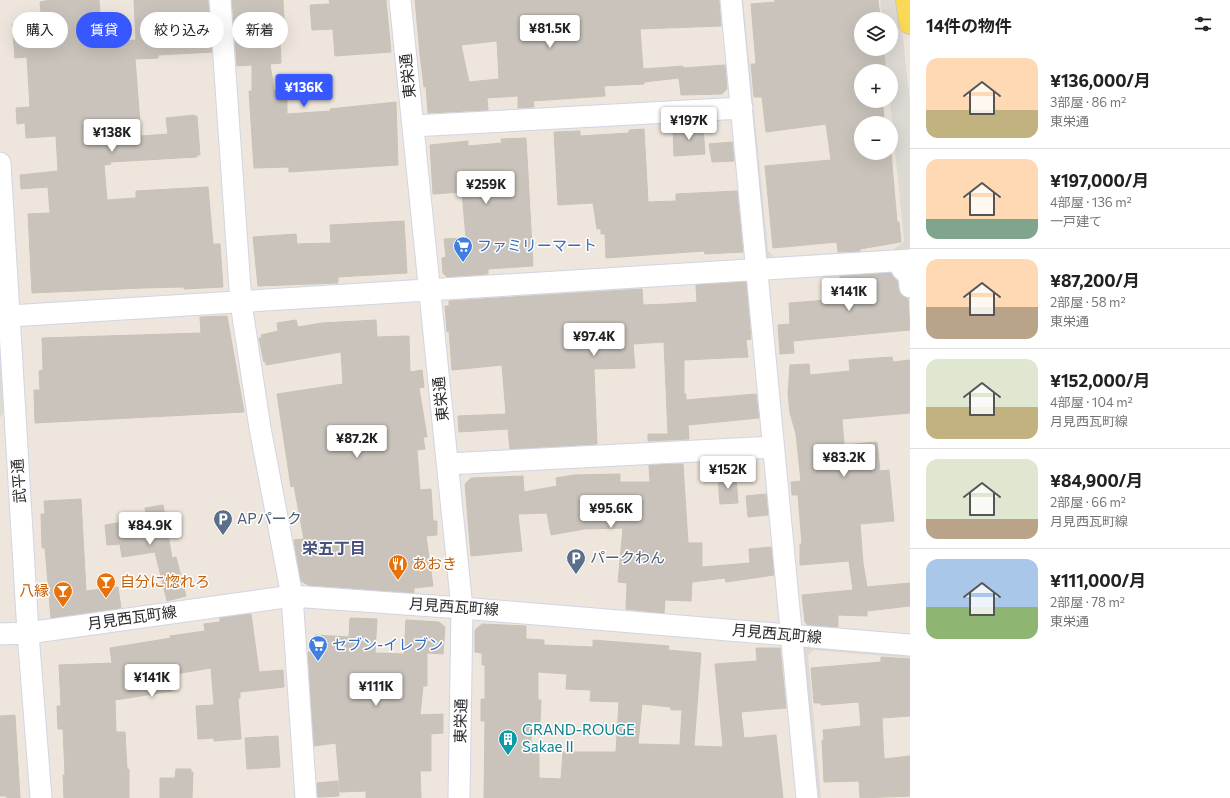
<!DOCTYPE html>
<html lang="ja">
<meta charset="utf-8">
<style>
:root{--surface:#fff;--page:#f6f6f6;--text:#222;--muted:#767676;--line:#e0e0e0;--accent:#3757ff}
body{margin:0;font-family:Commissioner,"Noto Sans JP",sans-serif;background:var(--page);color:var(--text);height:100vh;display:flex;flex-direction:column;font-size:15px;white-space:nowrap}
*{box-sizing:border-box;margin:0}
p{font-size:13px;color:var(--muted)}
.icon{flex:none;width:22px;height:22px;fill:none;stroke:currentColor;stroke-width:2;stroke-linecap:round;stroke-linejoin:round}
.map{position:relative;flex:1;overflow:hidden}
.drawer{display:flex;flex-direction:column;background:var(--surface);width:320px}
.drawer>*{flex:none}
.guide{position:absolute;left:12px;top:12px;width:380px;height:36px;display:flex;gap:8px}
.tools{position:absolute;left:854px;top:12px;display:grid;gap:8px}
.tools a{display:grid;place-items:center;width:44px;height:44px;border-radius:50%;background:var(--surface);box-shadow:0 4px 16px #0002;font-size:20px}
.price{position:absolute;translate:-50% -34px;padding:0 9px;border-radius:4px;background:#fff;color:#222;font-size:13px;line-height:26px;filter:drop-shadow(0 1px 2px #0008)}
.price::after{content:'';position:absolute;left:50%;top:24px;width:12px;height:9px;margin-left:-6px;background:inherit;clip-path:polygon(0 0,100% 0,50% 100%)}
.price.current{background:var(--accent);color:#fff}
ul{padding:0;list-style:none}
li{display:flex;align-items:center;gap:12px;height:100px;padding:0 16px}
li+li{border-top:1px solid var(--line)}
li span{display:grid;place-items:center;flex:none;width:112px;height:80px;border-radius:12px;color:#555}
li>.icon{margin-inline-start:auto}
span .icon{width:48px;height:48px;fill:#fffc;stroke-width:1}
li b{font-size:17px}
h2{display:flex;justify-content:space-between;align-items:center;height:48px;padding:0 16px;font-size:17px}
.tag{padding:0 14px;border-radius:18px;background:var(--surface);box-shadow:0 4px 16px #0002;font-size:14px;line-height:36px}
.tag.current{background:var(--accent);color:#fff}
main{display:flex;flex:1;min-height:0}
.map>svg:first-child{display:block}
.plaza{fill:#ddd9d3}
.building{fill:#c9c3bb;stroke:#c9c3b5;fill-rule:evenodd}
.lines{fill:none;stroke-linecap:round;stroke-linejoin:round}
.minor-casing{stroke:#d1d4e5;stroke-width:23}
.major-casing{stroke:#c8c8c8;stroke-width:24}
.minor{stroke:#fff;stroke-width:21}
.major{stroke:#fbd954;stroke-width:22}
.labels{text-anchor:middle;stroke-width:3;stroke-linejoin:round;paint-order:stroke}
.street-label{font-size:15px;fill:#2b2b2b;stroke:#fff}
.shop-label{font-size:15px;fill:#366cbe;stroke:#fff;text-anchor:start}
.service-label{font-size:15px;fill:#4e5e75;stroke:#fff;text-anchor:start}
.food-label{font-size:15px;fill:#c56008;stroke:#fff;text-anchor:start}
.culture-label{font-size:15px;fill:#0d838f;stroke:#fff;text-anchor:start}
.neighbourhood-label{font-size:16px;font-weight:bold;fill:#47507f;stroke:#fff}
</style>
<main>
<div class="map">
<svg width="910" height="798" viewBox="0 0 910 798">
<rect width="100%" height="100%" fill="#eee6dc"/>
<path class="plaza" d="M738,0H743L768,251L774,257L893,250L904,241L890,101L891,71H887L885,49H891V19H882L880,0H899L910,103V253L768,262L763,257Z
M0,310L5,412L0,417Z
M807,646L910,652V658L814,650L808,655L821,798H814L803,649Z"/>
<path class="building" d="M50,0H99L102,42L136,40L134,0H208L212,52L158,55V58L135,59L141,136L168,134L166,118L194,115V116H197L200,155H197V157L110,162L111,164L104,165L107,200L136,198V191L208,187L213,244H220L223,287L184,289V287L143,288L32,293L28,214L50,213L48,187L21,189L20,175L58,171L56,136L26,138L25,123L17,124L16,108L30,107L27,57L15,58L12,24L42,22L40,2Z
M232,0H283L285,37H283V40H280L281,63L270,64L274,90H277L278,100L287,99V114L331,111L330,109L396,102L398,165L289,172V167L254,168L249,91H252V65L237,66Z
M329,0H386L391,52L335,56L333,29L312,30L310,5L330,4Z
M415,0H719L721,26L640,29L643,69L683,66V68L725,65L727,89L722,94L681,95L679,78L644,82V84L604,86L605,96L533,101L534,107L518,108V96L487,98L488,110L428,113L426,86L424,87L420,54ZM497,41L499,79L469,82L461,45Z
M775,0H878L880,16H874V19H861V49H884L886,71H861V101H878L879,107H883L884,123H861V153H891L897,222H899L901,242L860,249V251L838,252L837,242L773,248L765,166L831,160L826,124L766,132L762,97H754L751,64H756L751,4L775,2Z
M703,126L705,154L674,156L673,128Z
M644,129L648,202L676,201V194L737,191L743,252L705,254L704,251L606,258L605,234H601V229H597L593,203L558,205L554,132L580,131V136L629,133V130Z
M526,138L533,266L488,269V274L447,277L443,273L442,258L446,257L444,239L466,238L462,192L433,194L430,145L468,141V146L502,143L501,139Z
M732,142L734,161L712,162L709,144Z
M404,221L407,273L338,277V283L258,286L253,237L296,234L297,244L331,243L330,225Z
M891,273L897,281L900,293L908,298L910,330L793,341L794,353L780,354L778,325L790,324L789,303L841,299L840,276Z
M746,282L751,339L746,340L748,357L684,360V394H686V400L756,394L759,418L688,425L689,439L648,441V434H668L664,342L633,344L635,368L594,369L597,444L510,449L508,429L459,432L458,416L506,414L502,365L452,370L449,331L447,332L445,306H449V301L642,289L643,305L669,304L697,302L696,285Z
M227,316L244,412L35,423L34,390H40L39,371L43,370L42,338L201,333L200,317Z
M296,320L298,327L322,323L376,320L377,337L409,336L410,372L422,370L424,387L419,388L427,437H423L425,449L417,450L420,490L431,489L433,521H437V535L426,536L433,586L414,588V593L308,585L301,581L294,540L304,539L294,486L291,487L277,394L343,384L341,352L266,365V362H264L259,338H262L261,335L278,331L277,323Z
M892,357L893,362L910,360V413L842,419L844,445L877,442L880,471L889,470L894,521L860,524L863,563L867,587L910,583V606L867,611V616L838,615V627L808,625L805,622L802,595L853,590L849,561L800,565V544H802L798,495H792L791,482L801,481L796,434L790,413L788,394L790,365L809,364L810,375L850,371L849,360Z
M683,464L688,543H702V567L750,563L749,549L771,547L774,575L726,582L725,578L692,582L691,601L665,600L664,613L626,609L627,583L618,582L623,528L584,529L551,535L547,513L518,514L522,551L471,556L465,484L471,478L523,476L524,492L557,486L556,478L574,475L620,474V482H650L649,465Z
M736,477L738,503L720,504L718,478Z
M766,494L768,515L748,517L746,496Z
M81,499L86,591L118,587L121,608L51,618L45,548H42L41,514H45L44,501Z
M163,505L172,558L176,557L186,596L167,601L155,552L122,557L120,544L107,545L105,525L147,518L145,508Z
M251,614L259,672L283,670L284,687L240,692V698H238L241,739L214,741V738L198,739L196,706L214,705L211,668L169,675L172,691L115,700L116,732H125L127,769H129V798H64L63,775H65L63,729H58L57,706H61L59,665L112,663L110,648L171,638L170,636L205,631L204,624L220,622V618Z
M350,618L377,619L375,653L404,654L406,620L439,622L445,627L443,654L427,653V686H423L420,715L443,714V733L431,734V771H420L421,798H366V791L340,792L336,743L314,746L308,652H314L315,635L349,637Z
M482,624L526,626V639L544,640V645L593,647V640L669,646L668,650L701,653L694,746L723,747L715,664L757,661L756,648H780L786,708L741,712L744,738L776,735L783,798H484L485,721H481V699H485V665H482V653L475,652V630ZM538,672L567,674L566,689L591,690L590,701L619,702L616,752H563L561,779L539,778V752H531V722H540L541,700H538ZM642,704L671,707V710H682L680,745L638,744Z
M881,657L910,659V716L882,718L884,759L910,756V796L860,798L859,781L824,782L822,740H824L823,730L861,726L859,702L821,705V703H814L811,668L881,662Z
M15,715L20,798H7L6,796H0V716Z
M278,736L280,767L247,769L245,738Z
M176,769H191V772H193L192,798H160V778H175Z
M338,781L339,796L318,797L317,783Z"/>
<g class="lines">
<g class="minor-casing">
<path id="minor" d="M220,0L241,303L260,428L292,596L306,798
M400,0L462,608L459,798
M731,0L807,798
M413,126L742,108
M0,163L28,633L41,798
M910,269H902L909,275L910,287
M10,316L910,260
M447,464L773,447
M0,634L28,633L292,596L462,608L910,645"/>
</g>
<g class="major-casing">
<path id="major" d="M907,0L910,23"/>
</g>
<use href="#minor" class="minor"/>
<use href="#major" class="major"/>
</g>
<defs>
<g id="supermarket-pin" transform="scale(1)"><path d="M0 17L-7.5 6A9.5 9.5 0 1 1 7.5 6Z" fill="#3f7fe0" stroke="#fff"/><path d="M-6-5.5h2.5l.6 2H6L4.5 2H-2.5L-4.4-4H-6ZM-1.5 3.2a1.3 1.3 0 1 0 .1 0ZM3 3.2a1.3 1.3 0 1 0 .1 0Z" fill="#fff"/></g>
<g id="parking-pin" transform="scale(1)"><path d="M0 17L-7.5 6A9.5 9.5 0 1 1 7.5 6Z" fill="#5c6f8a" stroke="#fff"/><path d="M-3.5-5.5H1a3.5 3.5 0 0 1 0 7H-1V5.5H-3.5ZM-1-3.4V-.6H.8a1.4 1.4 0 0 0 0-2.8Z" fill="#fff"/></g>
<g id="restaurant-pin" transform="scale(1)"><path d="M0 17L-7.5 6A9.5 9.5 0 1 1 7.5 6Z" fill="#e8710a" stroke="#fff"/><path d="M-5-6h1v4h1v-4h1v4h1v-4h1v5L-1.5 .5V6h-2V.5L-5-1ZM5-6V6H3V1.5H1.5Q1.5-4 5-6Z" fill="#fff"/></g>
<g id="bar-pin" transform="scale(1)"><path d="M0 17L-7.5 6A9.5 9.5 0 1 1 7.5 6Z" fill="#e8710a" stroke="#fff"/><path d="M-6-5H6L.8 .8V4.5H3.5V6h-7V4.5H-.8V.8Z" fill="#fff"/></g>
<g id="building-pin" transform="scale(1)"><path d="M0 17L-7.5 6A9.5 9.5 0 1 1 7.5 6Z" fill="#0f9aa8" stroke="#fff"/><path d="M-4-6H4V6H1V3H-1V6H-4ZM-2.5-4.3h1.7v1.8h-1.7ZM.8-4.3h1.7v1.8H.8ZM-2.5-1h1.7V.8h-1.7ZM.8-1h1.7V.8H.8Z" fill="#fff"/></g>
</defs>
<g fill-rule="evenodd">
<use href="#supermarket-pin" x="463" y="246"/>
<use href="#parking-pin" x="223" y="519"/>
<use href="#parking-pin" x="576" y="558"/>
<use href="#restaurant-pin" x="398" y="564"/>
<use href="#bar-pin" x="106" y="582"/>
<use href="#bar-pin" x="63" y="591"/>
<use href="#supermarket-pin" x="318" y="645"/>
<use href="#building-pin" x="508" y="739"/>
</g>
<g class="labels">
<g class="street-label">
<text transform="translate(408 76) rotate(-96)" y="5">東栄通</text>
<text transform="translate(441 399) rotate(-96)" y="5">東栄通</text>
<text transform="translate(19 481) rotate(-94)" y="5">武平通</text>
<text transform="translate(454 607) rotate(4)" y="5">月見西瓦町線</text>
<text transform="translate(132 618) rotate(-8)" y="5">月見西瓦町線</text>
<text transform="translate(777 634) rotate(5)" y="5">月見西瓦町線</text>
<text transform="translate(461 721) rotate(-89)" y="5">東栄通</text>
</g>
<g class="shop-label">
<text x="477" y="251">ファミリーマート</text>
<text x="332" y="650">セブン-イレブン</text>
</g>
<g class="service-label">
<text x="237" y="524">APパーク</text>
<text x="590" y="563">パークわん</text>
</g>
<g class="food-label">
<text x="412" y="569">あおき</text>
<text x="120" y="587">自分に惚れろ</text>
<text x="49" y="596" text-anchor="end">八縁</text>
</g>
<g class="culture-label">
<text x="522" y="735">GRAND-ROUGE<tspan x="522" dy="17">Sakae II</tspan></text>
</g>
<g class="neighbourhood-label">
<text x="334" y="554">栄五丁目</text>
</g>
</g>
</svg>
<div class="tools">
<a><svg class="icon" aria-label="layers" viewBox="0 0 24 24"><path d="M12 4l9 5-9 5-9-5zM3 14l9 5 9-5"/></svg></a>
<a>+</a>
<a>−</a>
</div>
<b class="price" style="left:550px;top:49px">¥81.5K</b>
<b class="price current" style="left:304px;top:108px">¥136K</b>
<b class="price" style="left:689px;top:141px">¥197K</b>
<b class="price" style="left:112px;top:153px">¥138K</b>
<b class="price" style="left:486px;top:205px">¥259K</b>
<b class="price" style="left:849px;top:312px">¥141K</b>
<b class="price" style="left:594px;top:357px">¥97.4K</b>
<b class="price" style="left:357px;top:459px">¥87.2K</b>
<b class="price" style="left:844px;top:478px">¥83.2K</b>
<b class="price" style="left:728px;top:490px">¥152K</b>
<b class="price" style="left:611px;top:529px">¥95.6K</b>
<b class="price" style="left:150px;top:546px">¥84.9K</b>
<b class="price" style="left:152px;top:698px">¥141K</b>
<b class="price" style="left:376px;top:707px">¥111K</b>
<div class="guide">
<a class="tag">購入</a>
<a class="tag current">賃貸</a>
<a class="tag">絞り込み</a>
<a class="tag">新着</a>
</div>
</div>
<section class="drawer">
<h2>14件の物件<svg class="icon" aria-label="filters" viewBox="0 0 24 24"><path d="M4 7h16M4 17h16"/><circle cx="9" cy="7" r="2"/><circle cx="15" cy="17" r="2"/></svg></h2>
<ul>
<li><span style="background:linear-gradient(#ffd9b3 65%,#c2b280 0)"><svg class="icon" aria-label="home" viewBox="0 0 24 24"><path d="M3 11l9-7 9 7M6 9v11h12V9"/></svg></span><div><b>¥136,000/月</b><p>3部屋 · 86 m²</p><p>東栄通</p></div></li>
<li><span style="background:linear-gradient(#ffd9b3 75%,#7fa58c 0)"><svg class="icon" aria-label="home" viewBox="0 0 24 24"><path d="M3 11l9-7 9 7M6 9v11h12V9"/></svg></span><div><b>¥197,000/月</b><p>4部屋 · 136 m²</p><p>一戸建て</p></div></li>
<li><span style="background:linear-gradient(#ffd9b3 60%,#b9a48a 0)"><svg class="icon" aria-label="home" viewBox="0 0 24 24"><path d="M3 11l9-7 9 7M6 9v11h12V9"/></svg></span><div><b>¥87,200/月</b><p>2部屋 · 58 m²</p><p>東栄通</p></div></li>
<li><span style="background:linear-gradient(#dfe7d0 60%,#c2b280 0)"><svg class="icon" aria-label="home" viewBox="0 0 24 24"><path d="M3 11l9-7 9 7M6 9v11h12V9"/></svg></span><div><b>¥152,000/月</b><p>4部屋 · 104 m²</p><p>月見西瓦町線</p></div></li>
<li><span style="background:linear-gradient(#dfe7d0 75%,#b9a48a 0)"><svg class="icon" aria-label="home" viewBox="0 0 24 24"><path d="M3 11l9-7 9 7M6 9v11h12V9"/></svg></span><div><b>¥84,900/月</b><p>2部屋 · 66 m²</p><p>月見西瓦町線</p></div></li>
<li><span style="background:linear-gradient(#a9c7e8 60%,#8fb573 0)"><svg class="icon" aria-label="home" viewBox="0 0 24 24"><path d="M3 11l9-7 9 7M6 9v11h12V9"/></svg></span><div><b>¥111,000/月</b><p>2部屋 · 78 m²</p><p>東栄通</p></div></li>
</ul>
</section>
</main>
